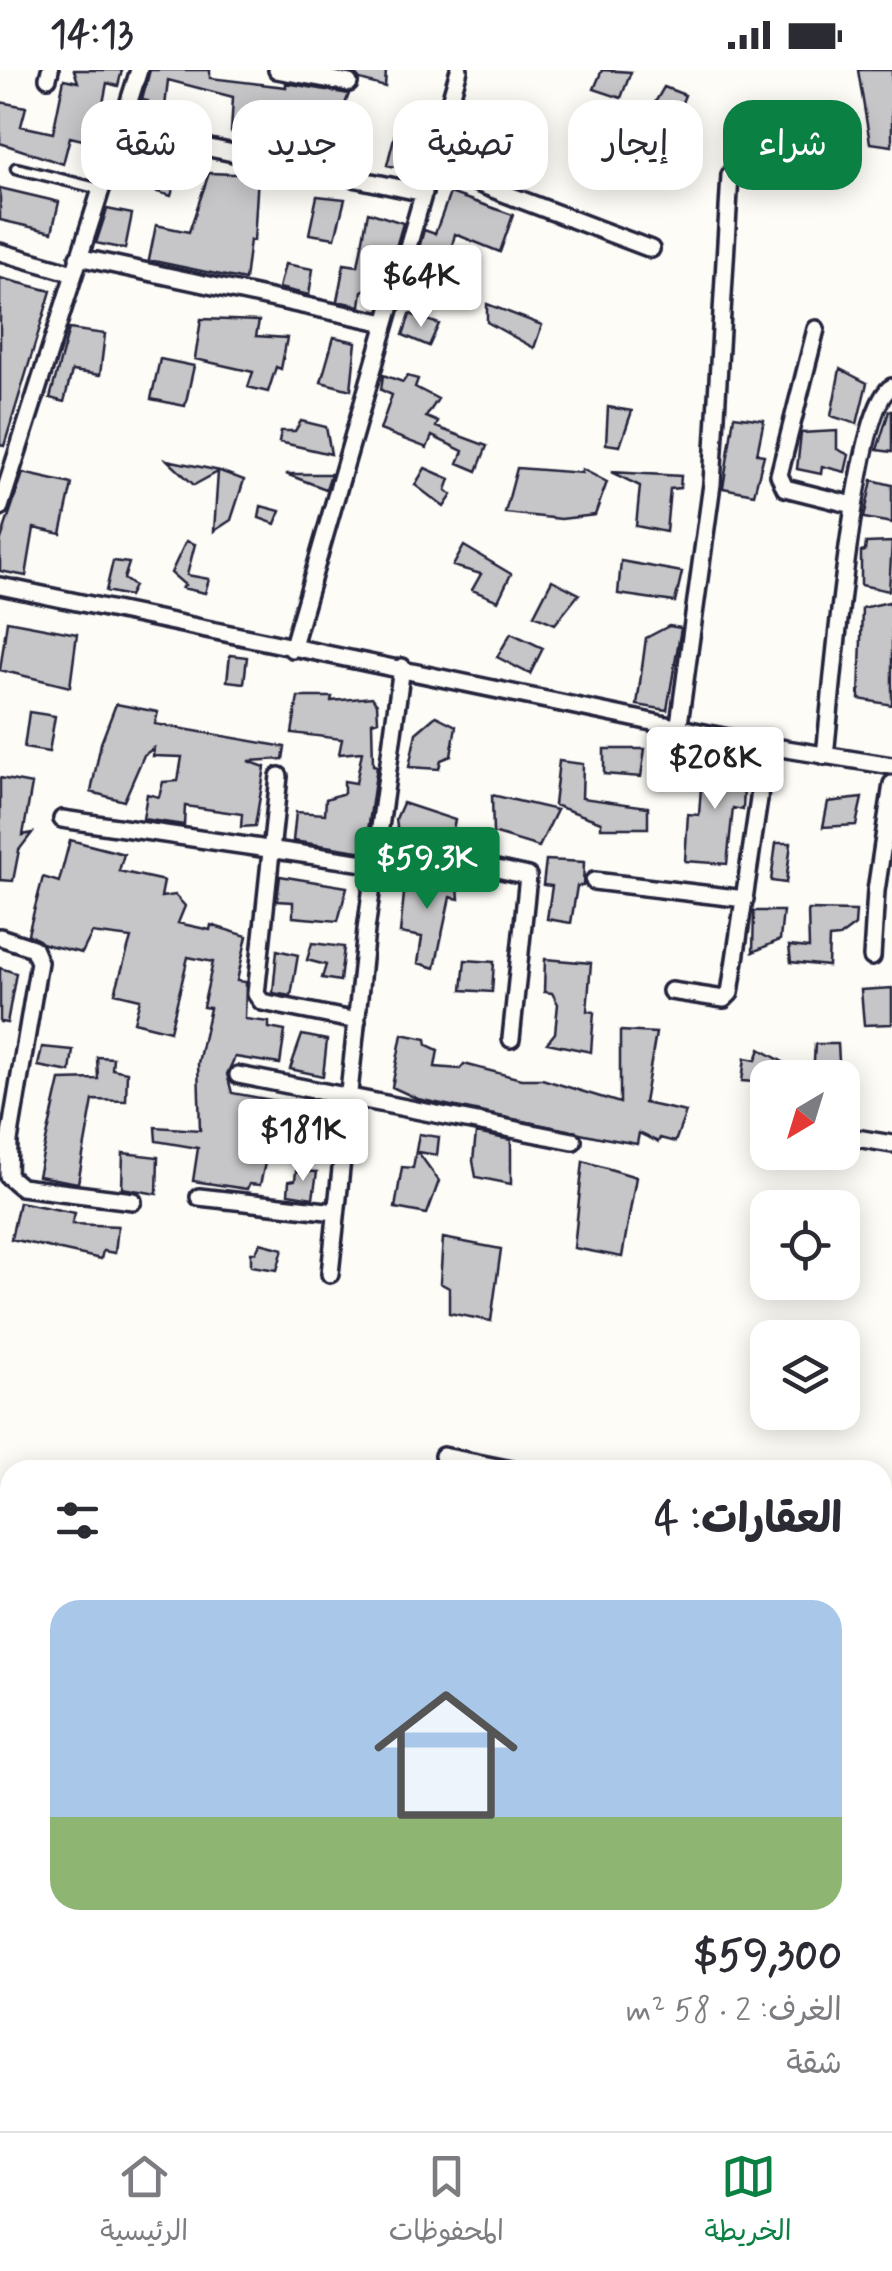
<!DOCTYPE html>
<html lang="ar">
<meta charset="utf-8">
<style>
:root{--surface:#fff;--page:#f7f7f7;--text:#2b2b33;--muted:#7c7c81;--line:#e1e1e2;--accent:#0b8043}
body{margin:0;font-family:Mynerve,"Playpen Sans Arabic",sans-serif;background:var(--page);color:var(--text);direction:rtl;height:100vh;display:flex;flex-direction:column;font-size:38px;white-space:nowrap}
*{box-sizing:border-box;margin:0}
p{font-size:32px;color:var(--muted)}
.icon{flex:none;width:55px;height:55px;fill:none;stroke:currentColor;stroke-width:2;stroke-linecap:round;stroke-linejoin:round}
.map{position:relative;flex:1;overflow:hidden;direction:ltr}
.panel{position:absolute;left:0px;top:1390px;width:892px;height:672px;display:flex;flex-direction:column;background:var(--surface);border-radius:30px 30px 0 0;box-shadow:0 5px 25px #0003;direction:rtl}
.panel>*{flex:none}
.banner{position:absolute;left:30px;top:30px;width:832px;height:90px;direction:rtl;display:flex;gap:20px}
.needle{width:65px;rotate:218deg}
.tools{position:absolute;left:750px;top:990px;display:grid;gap:20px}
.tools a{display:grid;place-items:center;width:110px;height:110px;border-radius:20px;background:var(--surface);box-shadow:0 5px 25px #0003;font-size:50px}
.price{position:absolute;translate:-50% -85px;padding:0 22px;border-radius:10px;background:#fff;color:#222;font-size:32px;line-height:65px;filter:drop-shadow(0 2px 5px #0008)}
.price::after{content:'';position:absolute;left:50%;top:60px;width:30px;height:22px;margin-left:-15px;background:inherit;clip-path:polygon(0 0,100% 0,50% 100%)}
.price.on{background:var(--accent);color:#fff}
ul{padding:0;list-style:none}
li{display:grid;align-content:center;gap:20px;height:530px;padding:0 50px}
li span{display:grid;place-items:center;height:310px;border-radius:30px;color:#555}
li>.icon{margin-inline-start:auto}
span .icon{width:180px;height:180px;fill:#fffc;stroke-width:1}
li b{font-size:42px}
h2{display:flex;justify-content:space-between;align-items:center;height:120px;padding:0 50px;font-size:42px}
.chip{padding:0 35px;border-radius:30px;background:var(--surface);box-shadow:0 5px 25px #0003;font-size:35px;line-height:90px}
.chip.on{background:var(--accent);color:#fff}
.status{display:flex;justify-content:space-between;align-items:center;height:70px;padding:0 50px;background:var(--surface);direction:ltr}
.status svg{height:28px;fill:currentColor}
.menu{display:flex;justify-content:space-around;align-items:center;height:140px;border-top:2px solid var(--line);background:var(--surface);font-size:28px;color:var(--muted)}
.menu a{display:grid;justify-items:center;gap:5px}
.menu .on{color:var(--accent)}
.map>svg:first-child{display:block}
.building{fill:#c6c6c8;stroke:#22223b;stroke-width:2.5}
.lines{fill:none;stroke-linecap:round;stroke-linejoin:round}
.service-casing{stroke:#22223b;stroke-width:15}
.minor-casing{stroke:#22223b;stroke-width:22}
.service{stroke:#fdfcf7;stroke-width:8}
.minor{stroke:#fdfcf7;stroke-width:15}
</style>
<div class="status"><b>14:13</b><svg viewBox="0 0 49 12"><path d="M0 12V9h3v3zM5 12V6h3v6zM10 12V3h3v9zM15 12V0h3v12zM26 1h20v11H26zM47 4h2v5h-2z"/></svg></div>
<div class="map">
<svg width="892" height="2061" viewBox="0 0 892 2061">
<rect width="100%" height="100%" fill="#fdfcf7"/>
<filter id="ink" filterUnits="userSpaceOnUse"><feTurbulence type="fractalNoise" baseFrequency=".01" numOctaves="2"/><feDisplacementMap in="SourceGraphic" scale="20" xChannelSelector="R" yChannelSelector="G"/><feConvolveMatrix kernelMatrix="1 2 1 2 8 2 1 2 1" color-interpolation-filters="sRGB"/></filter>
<g filter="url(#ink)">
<path class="building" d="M74,0H122L118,16L107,13L100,49L92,47L87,71L70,67L63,94L0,73V32L26,37L21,56L53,63L64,9L78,12Z
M150,0H210V8L286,17V13L349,24L335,59L266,45L261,62H231L233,27L168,10L163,55L151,52L148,31L142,30Z
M340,0H386L385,17L360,10L355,4Z
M602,0L631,2L621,28L594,19Z
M858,0H892V76L870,73Z
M664,17L685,25L676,48L650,41Z
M400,44L434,48L418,102L387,95Z
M132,78L181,91L171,126L123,112Z
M209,103L258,105L254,171L250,170L245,210L149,190L156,155L189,162Z
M0,118L59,132L52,162L0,150Z
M450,123L513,145L500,182L455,164L446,200L416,189L424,160L435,164Z
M317,126L345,129L335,168L309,164Z
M107,139L132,144L125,179L96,173Z
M368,142L403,153L391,194L372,190L370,217L362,221L360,236L337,231L344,194L358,196Z
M285,194L313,199L309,225L279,218Z
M0,208L51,221L4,376L0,375Z
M487,234L542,255L534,278L487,252Z
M410,244L439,254L429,276L403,265Z
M201,249L259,251L256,266L287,268L281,299L276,297L268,322L248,317L253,302L195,289Z
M69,259L105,264L100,305L72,301L64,332L50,328Z
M334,267L356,272L351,320L321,312Z
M160,289L194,296L185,336L151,329Z
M840,299L867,313L857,354L831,346Z
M383,305L403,312L407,306L418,309L415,317L438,329L426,347L438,352L436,357L487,376L477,401L458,393L463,381L432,366L427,378L380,360L392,325L381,320Z
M608,337L632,341L620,376L606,374Z
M889,341H892V382L877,380Z
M734,346L764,350L757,384L764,385L754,424L723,418Z
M301,351L326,357L331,384L279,372L281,361H295Z
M837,361V379L849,385L845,402L822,396L821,404L797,399L801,363Z
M167,390L220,401L244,410L231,450L214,461L218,402L194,415Z
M425,398L450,409L446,420L452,425L444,437L415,415Z
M517,398L582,403V399L607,412L595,445L561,449L505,443Z
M611,402L681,406L680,418L670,419L666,462L636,456L640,416Z
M23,403L72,414L61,464L34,458L26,506L0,501V472Z
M286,404H331L326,419Z
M872,410L892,415V453L864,448Z
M261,436L280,441L275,454L259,448Z
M186,471L195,474L187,505L209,509L205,523L182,518L185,515L171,503Z
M892,472L889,521L861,515V482L865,481L866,473Z
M464,476L511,504L498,531L472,520L481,504L453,496Z
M113,491L129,493L124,509L134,516L129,526L106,521Z
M621,491L682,502L675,532L618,524Z
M552,510L579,524L555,554L534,545Z
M889,532L892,539V635L859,629L862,538Z
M7,551L77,564L70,617L0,600Z
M669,556L681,558L667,640L637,635L646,568Z
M511,563L543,578L530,604L497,587Z
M230,585L247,587L244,613L227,611Z
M298,627H332L331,631L372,627L377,634L378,650L372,652L373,695L377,696L365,782L293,771L296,742L325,744L326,729L344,723V711L356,713L362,682L339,684L342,669L292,663Z
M116,634L158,642L155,654L285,677L283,689L248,691L265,697L255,756L241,757L242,744L185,736L184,755L143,749L147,724L159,727L163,712L178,711L182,687L153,686L154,678L144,685L124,731L91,722L101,673Z
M29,642L55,646L49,682L24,678Z
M436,646L456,656L451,686L441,690L439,699L409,697L416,663Z
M604,679H645L641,707L604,704Z
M703,689L745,692L743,740L733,738L727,794L685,791L688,744L699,745Z
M559,691L583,694L582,728L648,737V758H601V752L554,735Z
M0,708L32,714L23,765L32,763L19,780L13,811L0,810Z
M492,725L557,740L539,777L493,763Z
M862,728L856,755L823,757L828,732Z
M403,733L455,750L450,772L398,765L396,749Z
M70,770L124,784L119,801L164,811L161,827L175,825L185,836L178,853L210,860L211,855L247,866L237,911L246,912L245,949L269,952V958L285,961L280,994L235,987L227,1004L232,1023L305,1036L300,1085L268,1080L260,1115L249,1114L247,1119L193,1111L198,1078L156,1071L155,1057L200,1060L198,993L210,938L203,937L213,892L188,887L170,961L134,952L140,929L115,923L131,868L92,863L82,883L44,874L28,864L43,807L59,812Z
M776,773H791L786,813L771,811Z
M546,790L584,792L583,816H577L571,853L547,849L552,816L543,815Z
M425,794L435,797L434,809L458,816L459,829L450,827L435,898L418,893L422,867L400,863L406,804L422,808Z
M280,806L347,817L338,851L293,847V832L277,831Z
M808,840L856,841L855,855L839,867L829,868L828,896L791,892L789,876L809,878Z
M754,841H783L780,870L753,882Z
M312,873L344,877L340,911L322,908L326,895L307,890Z
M277,880L298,885L291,926L273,923Z
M545,889L591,893L587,941L594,942L591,982L547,973L555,963L558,934L552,923L544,922Z
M465,890L494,892L492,922L462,920Z
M0,898L16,903L7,953L0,952Z
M892,918V954L864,955L861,920Z
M620,961L656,963L644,1033L686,1042L675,1072L660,1068L658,1072L639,1063L637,1074L604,1068L418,1029L392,1017L402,964L426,969L427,975L438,980L435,997L460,999L464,994L521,1009H542L620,1033Z
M302,965L327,970L323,1006L290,999Z
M815,974H838L840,1008H813Z
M42,977L73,980L70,1002L38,996Z
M760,979L783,992L780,1008H768V1013L742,1011L745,988L756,990Z
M97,987L113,988L112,999L127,1002L126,1031L93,1030L78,1113L38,1106L60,1010L98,1009Z
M476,1063L511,1070V1114L476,1107L473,1091Z
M419,1064L439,1067L437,1085L418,1082L439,1111L427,1144L395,1138L402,1097L413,1098Z
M123,1083L158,1087L157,1124L122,1118Z
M583,1091L636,1107L622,1187L574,1178Z
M296,1101L317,1102L313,1128L288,1124L289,1111L295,1110Z
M19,1132L75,1143L72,1154L118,1156L115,1183L103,1181L101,1189L11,1169Z
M443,1168L501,1179L491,1251L449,1243V1218L440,1213Z
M260,1173L283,1179L277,1200L251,1196V1182H256Z"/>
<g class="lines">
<g class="service-casing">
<path id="service" d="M16,98L100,119"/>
</g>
<g class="minor-casing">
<path id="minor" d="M277,0L349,13
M48,8L50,0
M119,59L424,123
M432,96L651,179
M0,182L73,203
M78,187L386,253
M816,259L779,405L785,418L853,435
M0,437L139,0
M0,516L762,675L892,696
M292,579L459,0
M679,654L712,414L730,105L743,85L834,92
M825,686C831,631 854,335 892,317
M279,706L256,924L262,932L357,951
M62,749L378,795
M381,773L528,806L511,969
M594,811L745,829
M0,867L33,878L39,892L9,1071L8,1106L21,1117L133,1131
M872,887L876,821L892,714
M671,921L724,929L730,923L759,729L762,675
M238,1005L573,1071
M856,1068L892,1074
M199,1127L336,1142
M330,1204L366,860L402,597
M443,1386L512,1400
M882,1462L892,1464
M0,1525L10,1528
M885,1776L892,1816
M882,1989L892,1990
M131,2061V2052
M280,2061L281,2052
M699,2061L700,2052"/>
</g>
<use href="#service" class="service"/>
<use href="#minor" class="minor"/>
</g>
</g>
</svg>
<div class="tools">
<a><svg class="needle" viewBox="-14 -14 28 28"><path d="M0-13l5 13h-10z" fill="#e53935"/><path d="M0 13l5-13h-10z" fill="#7c7c81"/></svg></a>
<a><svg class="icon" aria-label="locate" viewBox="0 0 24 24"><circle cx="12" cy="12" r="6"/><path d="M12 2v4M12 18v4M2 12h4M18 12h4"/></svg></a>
<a><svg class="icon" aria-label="layers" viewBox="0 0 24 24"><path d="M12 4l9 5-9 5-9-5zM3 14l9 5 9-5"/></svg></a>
</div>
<b class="price" style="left:421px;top:260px">$64K</b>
<b class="price" style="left:715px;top:742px">$208K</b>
<b class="price on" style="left:427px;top:842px">$59.3K</b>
<b class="price" style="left:303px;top:1114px">$181K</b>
<div class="banner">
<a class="chip on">شراء</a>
<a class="chip">إيجار</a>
<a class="chip">تصفية</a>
<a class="chip">جديد</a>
<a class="chip">شقة</a>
</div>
<section class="panel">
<h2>العقارات: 4<svg class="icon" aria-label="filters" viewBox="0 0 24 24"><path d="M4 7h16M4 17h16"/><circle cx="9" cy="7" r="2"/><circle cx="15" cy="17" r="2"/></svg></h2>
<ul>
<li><span style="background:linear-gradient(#a9c7e8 70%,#8fb573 0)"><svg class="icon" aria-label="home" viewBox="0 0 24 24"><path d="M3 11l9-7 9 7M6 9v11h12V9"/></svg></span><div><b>$59,300</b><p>الغرف: 2 · 58 m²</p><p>شقة</p></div></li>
</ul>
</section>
</div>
<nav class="menu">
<a class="on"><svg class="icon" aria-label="map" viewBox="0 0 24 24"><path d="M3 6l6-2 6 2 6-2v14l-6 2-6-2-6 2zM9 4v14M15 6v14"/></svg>الخريطة</a>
<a><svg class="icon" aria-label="saved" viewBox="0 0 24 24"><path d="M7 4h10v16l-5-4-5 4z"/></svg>المحفوظات</a>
<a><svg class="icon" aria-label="home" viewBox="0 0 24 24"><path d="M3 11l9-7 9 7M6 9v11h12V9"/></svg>الرئيسية</a>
</nav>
